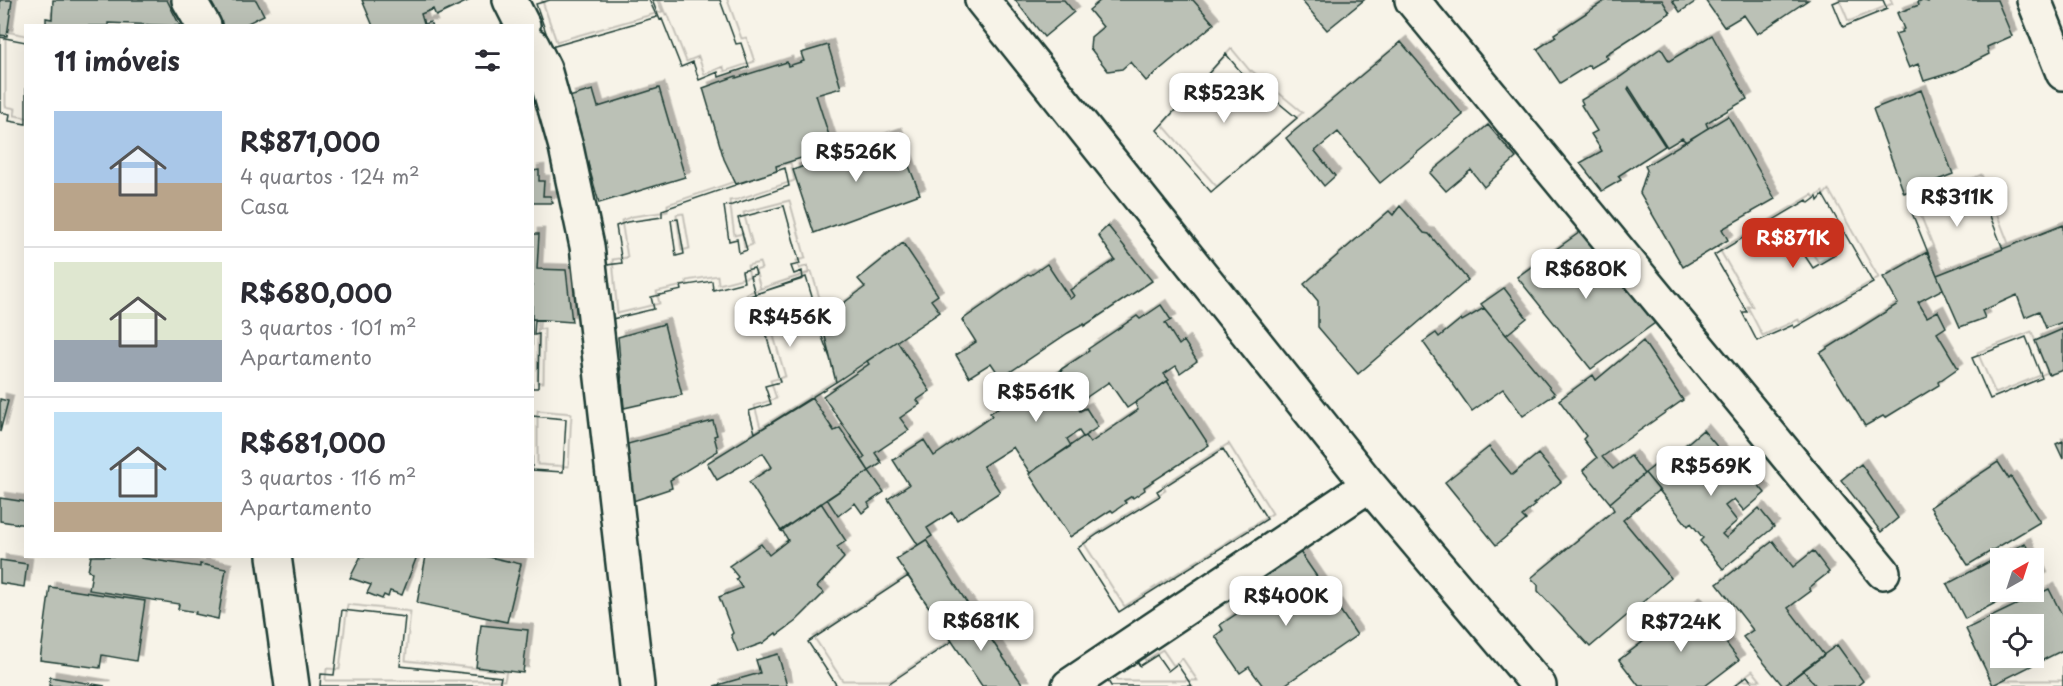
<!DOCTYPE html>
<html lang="pt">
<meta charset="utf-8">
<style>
:root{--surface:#fff;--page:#f2f2f3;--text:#2b2b33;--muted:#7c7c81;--line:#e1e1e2;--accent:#c8321e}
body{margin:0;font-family:"Playpen Sans",sans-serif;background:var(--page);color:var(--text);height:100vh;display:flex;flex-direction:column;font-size:22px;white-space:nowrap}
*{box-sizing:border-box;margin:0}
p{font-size:20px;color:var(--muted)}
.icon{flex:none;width:33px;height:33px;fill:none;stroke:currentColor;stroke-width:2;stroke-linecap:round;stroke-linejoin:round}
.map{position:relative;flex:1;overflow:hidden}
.side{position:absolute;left:24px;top:24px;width:510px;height:534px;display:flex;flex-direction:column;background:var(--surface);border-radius:0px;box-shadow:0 6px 24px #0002}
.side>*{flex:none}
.needle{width:39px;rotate:39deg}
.tools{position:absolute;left:1990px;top:548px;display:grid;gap:12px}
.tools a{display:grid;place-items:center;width:54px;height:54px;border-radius:0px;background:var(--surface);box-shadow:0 6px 24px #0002;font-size:30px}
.price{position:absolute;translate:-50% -51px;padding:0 14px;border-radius:12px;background:#fff;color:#222;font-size:20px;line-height:39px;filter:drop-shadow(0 2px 3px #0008)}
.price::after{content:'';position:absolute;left:50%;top:36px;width:18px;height:14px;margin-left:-9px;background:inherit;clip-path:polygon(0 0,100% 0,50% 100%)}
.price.on{background:var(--accent);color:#fff}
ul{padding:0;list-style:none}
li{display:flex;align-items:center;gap:18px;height:150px;padding:0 30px}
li+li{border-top:2px solid var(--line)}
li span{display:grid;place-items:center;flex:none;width:168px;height:120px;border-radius:0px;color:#555}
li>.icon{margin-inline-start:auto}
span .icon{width:72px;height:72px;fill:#fffc;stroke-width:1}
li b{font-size:26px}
h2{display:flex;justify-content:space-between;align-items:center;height:72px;padding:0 30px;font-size:26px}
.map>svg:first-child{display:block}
.building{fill:#bbc1b6;stroke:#1f3d34;stroke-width:1.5;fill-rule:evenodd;filter:url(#shadow)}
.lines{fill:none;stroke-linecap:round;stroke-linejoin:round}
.minor-casing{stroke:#1f3d34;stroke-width:38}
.minor{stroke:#f7f3e8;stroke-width:33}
</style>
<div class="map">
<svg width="2063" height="686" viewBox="0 0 2063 686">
<defs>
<filter id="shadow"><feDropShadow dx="5.5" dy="-5.5" stdDeviation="0" flood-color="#0004"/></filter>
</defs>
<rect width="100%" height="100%" fill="#f7f3e8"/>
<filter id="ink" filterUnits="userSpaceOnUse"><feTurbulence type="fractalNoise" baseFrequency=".0167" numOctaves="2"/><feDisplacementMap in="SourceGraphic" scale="12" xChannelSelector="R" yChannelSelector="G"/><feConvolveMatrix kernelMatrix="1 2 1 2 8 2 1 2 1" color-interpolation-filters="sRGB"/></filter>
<g filter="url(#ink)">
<path class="building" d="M0,0H12L7,36L0,35Z
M53,0H167L180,26L108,23V26H46V18L52,19Z
M197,0H256L264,15L242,26H210Z
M362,0H470L436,16L433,9L421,14L424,24L430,22L432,26H373Z
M550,0H649L657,17L551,47L536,4Z
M550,0H649L657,17L551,47L536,4Z
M652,0H720L736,44L741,43L749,67L719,77L718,72L699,80L693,62L681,67L662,19L660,20Z
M652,0H720L736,44L741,43L749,67L719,77L718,72L699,80L693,62L681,67L662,19L660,20Z
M1015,0H1064L1074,12L1044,37Z
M1101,0H1193L1214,24L1146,81L1130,62L1122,69L1108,71L1090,48L1091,37L1103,27L1089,10Z
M1301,0H1364L1327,30Z
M1606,0H1662L1670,13L1605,55L1608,58L1591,68L1589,65L1560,83L1537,49L1556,37L1554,34Z
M1672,0H1698L1680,12Z
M1705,0H1808L1757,34L1744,15L1724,27Z
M1840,0H1883L1887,9L1843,27L1833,3Z
M1840,0H1883L1887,9L1843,27L1833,3Z
M1922,0L1928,2L1932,0H1997L2012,36L1987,47L1989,54L1956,71L1924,81L1918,64L1909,68L1895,34L1902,32L1901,31L1904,29L1897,13L1919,5L1918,2Z
M1712,35L1747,99L1706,123L1708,128L1686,142L1682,138L1667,147L1629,87L1628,89L1665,146L1618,176L1621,180L1602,191L1580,163L1602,151L1591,134L1597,131L1581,105L1583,104L1581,100L1620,77L1661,48L1669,61Z
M0,37L26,42V124L9,121L10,114L0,112Z
M0,37L26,42V124L9,121L10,114L0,112Z
M1401,42L1463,115L1380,183L1338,132L1315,151L1335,176L1324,186L1286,138Z
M828,45L841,88L816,95L833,148L776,166L777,171L736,184L724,159L703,88L736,76V78L787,62L788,66L804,61L801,53Z
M1226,54L1245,77L1246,76L1297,118L1211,192L1157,130Z
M1226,54L1245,77L1246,76L1297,118L1211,192L1157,130Z
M659,88L685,177L599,203L569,97L593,90L598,107Z
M1921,90L1953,174L1904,193L1873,109Z
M1728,116L1775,199L1722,229L1728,240L1683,267L1640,193L1647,170L1645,166Z
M1488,125L1516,158L1484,187L1471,170L1446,191L1430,173Z
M896,133L920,194L814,233L793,170Z
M785,168L789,186L732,205L724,206L729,241L737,239L739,253L747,250L738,218L784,206L800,264L791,266L794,274L802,271L803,279L755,294L750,276L756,274L754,268L742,271L744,282L713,290L712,281L681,286L682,290L651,297L654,309L612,319L607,265L622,263L616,226L627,222L662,217V210ZM678,219L684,254L676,256L671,220Z
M785,168L789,186L732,205L724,206L729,241L737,239L739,253L747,250L738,218L784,206L800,264L791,266L794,274L802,271L803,279L755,294L750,276L756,274L754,268L742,271L744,282L713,290L712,281L681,286L682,290L651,297L654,309L612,319L607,265L622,263L616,226L627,222L662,217V210ZM678,219L684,254L676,256L671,220Z
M539,170V181H544L543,196H550L553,203H532V171Z
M1976,180L2003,249L1937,275L1910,208Z
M1976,180L2003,249L1937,275L1910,208Z
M1823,195L1873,283L1794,328L1793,325L1757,341L1742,312H1747L1714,255L1807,200L1809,203L1817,197L1818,201ZM1827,243L1835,255L1813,268L1805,256Z
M1823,195L1873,283L1794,328L1793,325L1757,341L1742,312H1747L1714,255L1807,200L1809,203L1817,197L1818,201ZM1827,243L1835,255L1813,268L1805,256Z
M1400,206L1424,233L1429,234L1468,280L1358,374L1318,327V301L1304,284L1389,211L1393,215Z
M2063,225V322L2046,328L2039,311L2025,317L2017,295L1982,311L1985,318L1960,327L1937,275Z
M1108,226L1152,281L1084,326V324L1068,333L1001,378L991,363L969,377L956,355L976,342L962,320L1028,274L1031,275L1047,264L1070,299L1074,296L1070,290L1115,260L1098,235Z
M1583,230L1610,265L1609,266L1655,323L1591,369L1517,277Z
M532,234H539L537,269L566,270L572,322L532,319Z
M903,243L938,295L931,300L940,312L836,382L821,320L865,287L858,279Z
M1927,252L1943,289L1918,302L1927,317L1938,311L1946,327L1937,333L1958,368L1938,382L1939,385L1885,418L1883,416L1865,426L1820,353L1898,304L1883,277Z
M806,277L819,320L816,321L830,358L836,382L755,433L749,411L771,404L765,386L780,382L764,328L752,331L741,299Z
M806,277L819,320L816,321L830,358L836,382L755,433L749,411L771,404L765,386L780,382L764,328L752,331L741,299Z
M1504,288L1527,318L1506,335L1481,304Z
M1161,305L1171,320L1165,323L1179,345L1184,341L1197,361L1180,373L1176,366L1164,374L1169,380L1127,408L1109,382L1081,401L1071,385L1066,389L1080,411L1086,408L1098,427L1083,437L1079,431L1067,439L1071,446L1030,473L1013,447L983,466L1000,492L957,520L952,512L927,528L932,536L918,545L888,499L909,485L893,460L924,440L934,456L992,416L990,413L1041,380L1043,383L1062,371L1060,370L1089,351L1088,349L1137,316L1140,319Z
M1484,308L1555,394L1523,416L1503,389L1472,411L1423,342L1436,333L1439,337L1461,319L1462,321Z
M532,319H535L534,335L539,334L538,388H532Z
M532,319H535L534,335L539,334L538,388H532Z
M664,324L682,395L624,408L618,337Z
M2063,329V370L2049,375L2035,341Z
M2026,337L2042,378L1990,399L1972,358Z
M2026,337L2042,378L1990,399L1972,358Z
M897,341L930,391L917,400L920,404L900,418L909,430L875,453L882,463L869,471L862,460L865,457L823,396L869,364L867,361Z
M1643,341L1683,400L1602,457L1613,469L1631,456L1644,474L1610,503L1583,470L1597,458L1583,439L1586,436L1559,400L1593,375L1596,380Z
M1167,381L1209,445L1144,487L1145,490L1133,498L1132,496L1124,501L1126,503L1113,512L1111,510L1070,537L1029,474L1083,437L1085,436L1090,443L1138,410L1135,403Z
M812,398L834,431L840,428L869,471L781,531L749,482L772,467L763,453L717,480L707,463Z
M0,399L8,401L0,432Z
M532,416L566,419L563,472L532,470Z
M532,416L566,419L563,472L532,470Z
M713,421L717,435L714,436L718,451L670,480L672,488L630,502L624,445Z
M1703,430L1742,476L1747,471L1765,493L1744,511L1734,499L1725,506L1737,521L1722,534L1726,538L1759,508L1774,527L1723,569L1700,541L1703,538L1691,523L1688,526L1645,473L1654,466L1657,469Z
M2063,441V459L2056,444Z
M1489,447L1512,475L1538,454L1561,482L1533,504L1535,505L1522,516L1526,520L1496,545L1445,482Z
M1223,449L1267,519L1119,612L1078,548L1098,534L1160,496L1157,491Z
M1223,449L1267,519L1119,612L1078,548L1098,534L1160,496L1157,491Z
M1998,462L2009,479L2011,477L2040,522L1968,565L1930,507Z
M1861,464L1898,518L1881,532L1841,480Z
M869,471L884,492L868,503L870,507L862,513L855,503L838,516L827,499Z
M1645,473L1659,490L1623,520L1671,578L1590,647L1538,591V585L1531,578L1614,510L1610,503Z
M0,498L26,502V525L0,521Z
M821,503L846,541L837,547L844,558L817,587L824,593L796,621L777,635L776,633L763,643L738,652L731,635L733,633L719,597L742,588L736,579L738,577L729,566L761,544L769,555L788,540L782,530Z
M926,540L971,609L943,628L896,559Z
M1773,541L1793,567L1813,551L1829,572L1809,588L1811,591L1788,608L1824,655L1783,686L1743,637L1753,630L1717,584Z
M2025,543L2032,558H2001V591H2018L1965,619L1947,584Z
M1300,552L1357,635L1283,686H1263L1249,667L1240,673L1215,636L1223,630L1220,625L1272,590L1263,577Z
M91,556H141V558L200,567V564L226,569L218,619L195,614L196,612L178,609L179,604L89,590L92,572L88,571Z
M361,556H417L402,595L390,591L388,597L384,595L382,599L367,593L371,585L350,578Z
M426,556H485L521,564L507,622L417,603Z
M0,560L27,564L24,587L0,583Z
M2034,561L2042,578L2034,582Z
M908,576L952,641L885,686H837L808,642Z
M908,576L952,641L885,686H837L808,642Z
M50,587L145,601L136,661L102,655L100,668L40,660Z
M2049,589L2063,617V650L1993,685L1966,629ZM2001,624H2034V657H2001Z
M1695,602L1739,660L1705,686H1639L1619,660Z
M971,609L1005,660L1024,686H982L943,628Z
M342,610L405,617L400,666L501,677L499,686H320L321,674L334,675Z
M342,610L405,617L400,666L501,677L499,686H320L321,674L334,675Z
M481,625L528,630L523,673L476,667Z
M1837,645L1863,681L1857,686H1816L1803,670Z
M2063,650V686H1991Z
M2063,650V686H1991Z
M778,654L787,686H714L760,673L756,660Z
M1157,655L1168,671L1177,664L1192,686H1111L1108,681L1137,661L1140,666Z
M1157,655L1168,671L1177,664L1192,686H1111L1108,681L1137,661L1140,666Z
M1803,670L1816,686H1783Z
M1747,676L1755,686H1734Z
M1747,676L1755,686H1734Z
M50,677L105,686H49Z"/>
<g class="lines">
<g class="minor-casing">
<path id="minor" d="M189,0L204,26
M510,0L523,26
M982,0L1369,485L1539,686
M1412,0L1883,572
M2034,0L2063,73
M532,45L544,69L566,147L587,246L637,686
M274,556L292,686
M1069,686L1369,485"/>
</g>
<use href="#minor" class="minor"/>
</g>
</g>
</svg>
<div class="tools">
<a><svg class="needle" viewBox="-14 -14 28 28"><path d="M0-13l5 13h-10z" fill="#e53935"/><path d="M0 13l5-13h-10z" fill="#7c7c81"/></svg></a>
<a><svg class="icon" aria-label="locate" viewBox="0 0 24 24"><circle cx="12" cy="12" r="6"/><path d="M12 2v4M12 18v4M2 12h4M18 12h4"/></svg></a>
</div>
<b class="price" style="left:1224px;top:124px">R$523K</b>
<b class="price" style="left:856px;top:183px">R$526K</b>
<b class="price" style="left:1957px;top:228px">R$311K</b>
<b class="price on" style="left:1793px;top:269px">R$871K</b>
<b class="price" style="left:1586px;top:300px">R$680K</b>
<b class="price" style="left:790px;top:348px">R$456K</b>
<b class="price" style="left:1036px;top:423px">R$561K</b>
<b class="price" style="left:1711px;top:497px">R$569K</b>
<b class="price" style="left:1286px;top:627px">R$400K</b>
<b class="price" style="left:981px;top:652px">R$681K</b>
<b class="price" style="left:1681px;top:653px">R$724K</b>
<section class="side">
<h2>11 imóveis<svg class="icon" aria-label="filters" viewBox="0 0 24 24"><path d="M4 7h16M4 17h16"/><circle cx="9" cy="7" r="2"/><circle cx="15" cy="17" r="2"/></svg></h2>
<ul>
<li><span style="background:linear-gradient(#a9c7e8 60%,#b9a48a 0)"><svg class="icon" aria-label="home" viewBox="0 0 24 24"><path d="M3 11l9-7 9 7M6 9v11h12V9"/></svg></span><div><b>R$871,000</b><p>4 quartos · 124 m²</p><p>Casa</p></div></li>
<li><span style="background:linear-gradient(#dfe7d0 65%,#9aa5b1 0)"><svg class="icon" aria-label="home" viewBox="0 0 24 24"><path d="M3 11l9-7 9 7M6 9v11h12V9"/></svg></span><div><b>R$680,000</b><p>3 quartos · 101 m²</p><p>Apartamento</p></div></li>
<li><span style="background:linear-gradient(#bfe0f5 75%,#b9a48a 0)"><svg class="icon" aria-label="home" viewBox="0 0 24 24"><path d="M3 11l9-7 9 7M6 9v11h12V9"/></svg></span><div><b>R$681,000</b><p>3 quartos · 116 m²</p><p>Apartamento</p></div></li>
</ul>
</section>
</div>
